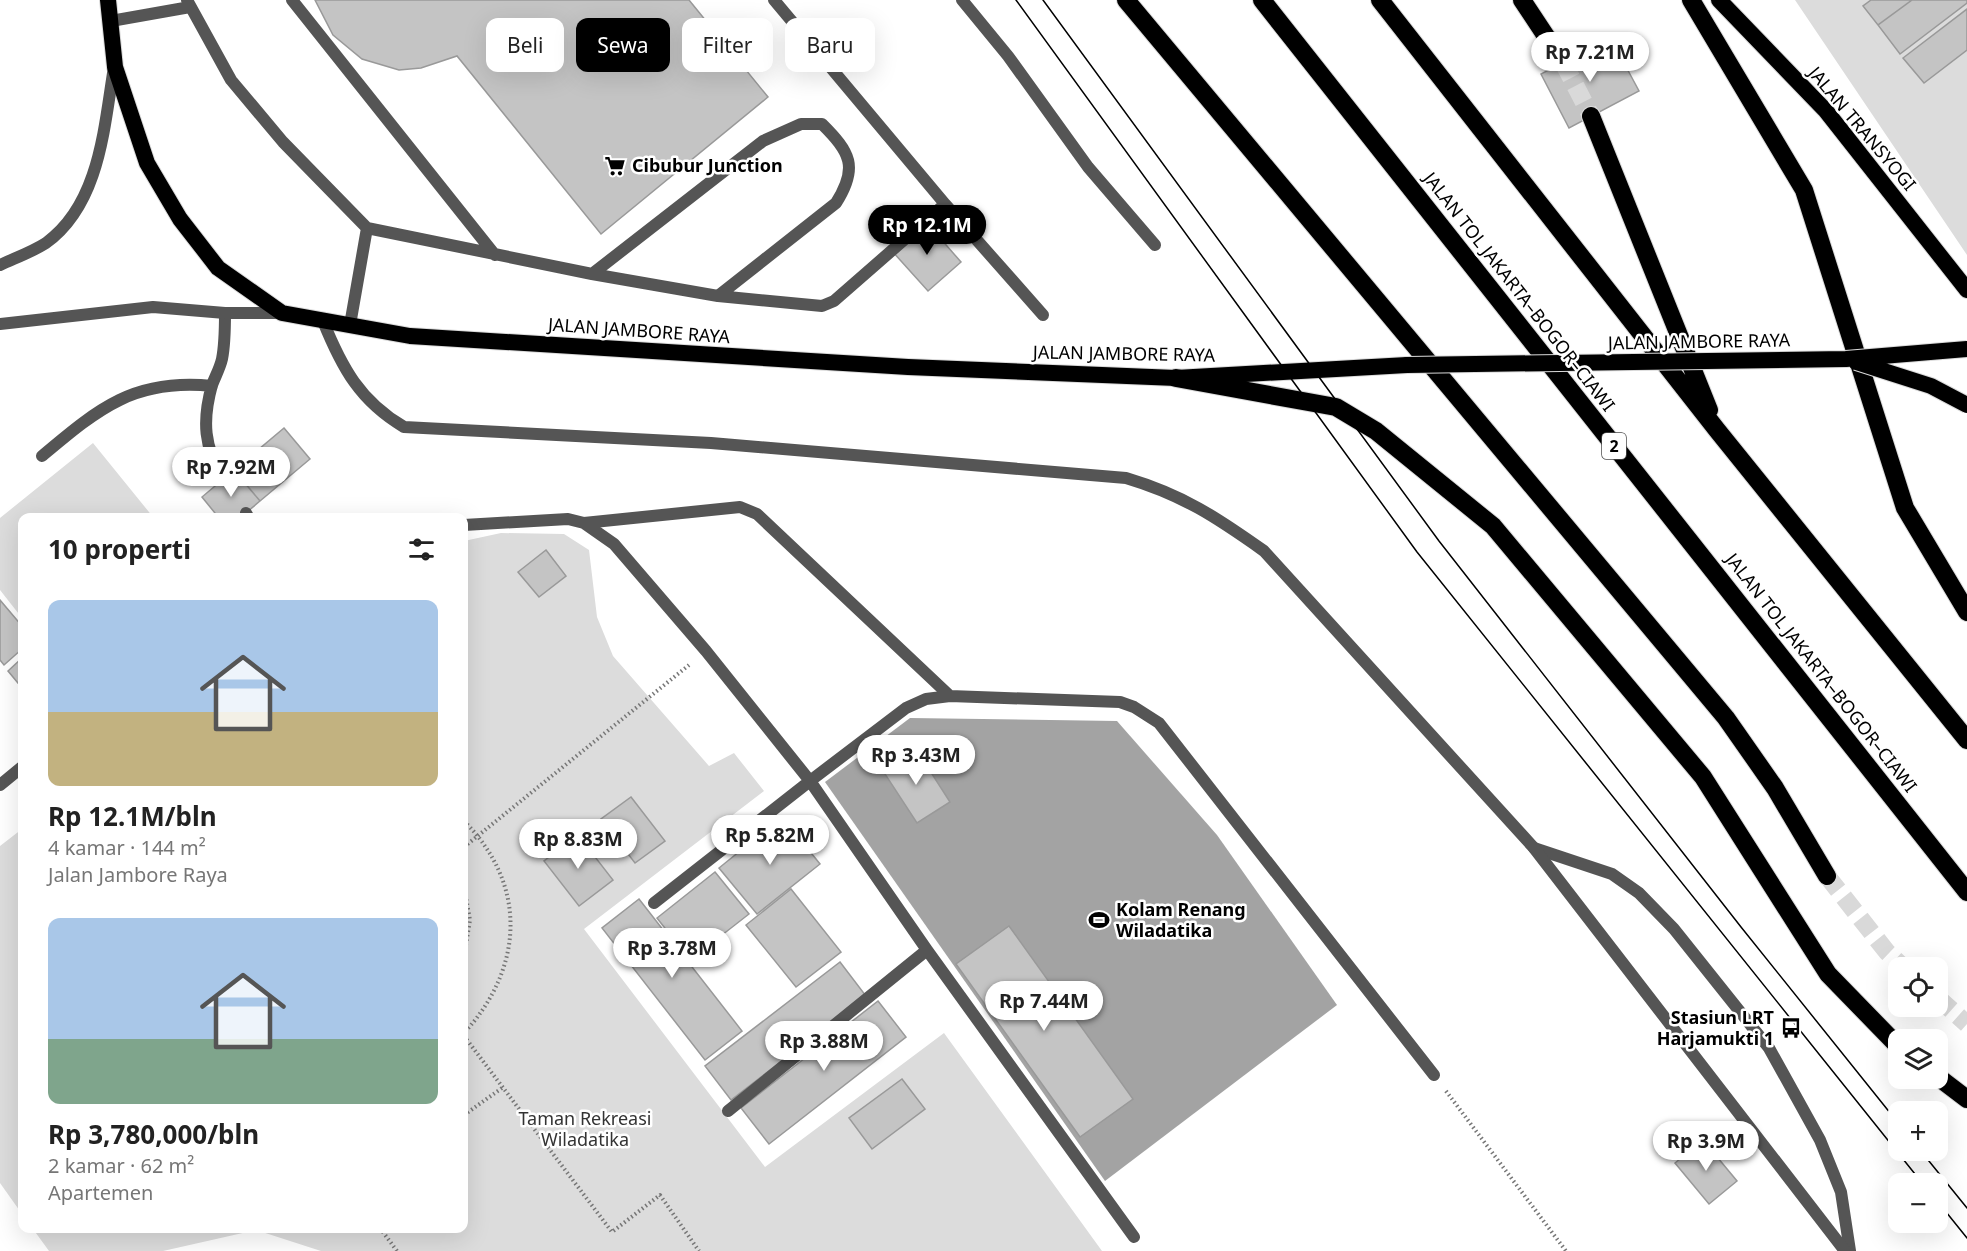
<!DOCTYPE html>
<html lang="id">
<meta charset="utf-8">
<style>
:root{--surface:#fff;--page:#f2f2f2;--text:#222;--muted:#767676;--accent:#000}
body{margin:0;font-family:"Noto Sans",sans-serif;background:var(--page);color:var(--text);height:100vh;display:flex;flex-direction:column;font-size:22px;white-space:nowrap}
*{box-sizing:border-box;margin:0}
p{font-size:20px;color:var(--muted)}
.icon{flex:none;width:33px;height:33px;fill:none;stroke:currentColor;stroke-width:2;stroke-linecap:round;stroke-linejoin:round}
.map{position:relative;flex:1;overflow:hidden}
.side{position:absolute;left:18px;top:513px;width:450px;height:720px;display:flex;flex-direction:column;background:var(--surface);border-radius:12px;box-shadow:0 6px 24px #0002}
.side>*{flex:none}
.banner{position:absolute;left:486px;top:18px;width:570px;height:54px;display:flex;gap:12px}
.buttons{position:absolute;left:1888px;top:957px;display:grid;gap:12px}
.buttons a{display:grid;place-items:center;width:60px;height:60px;border-radius:12px;background:var(--surface);box-shadow:0 6px 24px #0002;font-size:30px}
.price{position:absolute;translate:-50% -51px;padding:0 14px;border-radius:21px;background:#fff;color:#222;font-size:20px;line-height:39px;filter:drop-shadow(0 2px 3px #0008)}
.price::after{content:'';position:absolute;left:50%;top:36px;width:18px;height:14px;margin-left:-9px;background:inherit;clip-path:polygon(0 0,100% 0,50% 100%)}
.price.current{background:var(--accent);color:#fff}
ul{padding:0;list-style:none}
li{display:grid;align-content:center;gap:12px;height:318px;padding:0 30px}
li span{display:grid;place-items:center;height:186px;border-radius:12px;color:#555}
li>.icon{margin-inline-start:auto}
span .icon{width:108px;height:108px;fill:#fffc;stroke-width:1}
li b{font-size:26px}
h2{display:flex;justify-content:space-between;align-items:center;height:72px;padding:0 30px;font-size:26px}
.chip{padding:0 21px;border-radius:12px;background:var(--surface);box-shadow:0 6px 24px #0002;font-size:21px;line-height:54px}
.chip.current{background:var(--accent);color:#fff}
.map>svg:first-child{display:block}
.green{fill:#dcdcdc}
.water{fill:#a3a3a3}
.building{fill:#c4c4c4;stroke:#999;stroke-width:1.5}
.lines{fill:none;stroke-linecap:round;stroke-linejoin:round}
.motorway-tunnel{stroke:#d9d9d9;stroke-width:18;stroke-dasharray:18 9;stroke-linecap:butt}
.trunk-casing{stroke:#dbdbdb;stroke-width:18}
.motorway-casing{stroke:#dbdbdb;stroke-width:20}
.path{stroke:#777;stroke-width:4;stroke-dasharray:1.5 3;stroke-linecap:butt}
.service{stroke:#555;stroke-width:12}
.minor{stroke:#555;stroke-width:12}
.tertiary{stroke:#555;stroke-width:12}
.trunk{stroke:#000;stroke-width:16}
.motorway{stroke:#000;stroke-width:18}
.tram{stroke:#000;stroke-width:1.5}
.trunk-bridge-casing{stroke:#dbdbdb;stroke-width:18;stroke-linecap:butt}
.trunk-bridge{stroke:#000;stroke-width:16}
.labels{text-anchor:middle;stroke-width:5;stroke-linejoin:round;paint-order:stroke}
.shield{fill:#fff;stroke:#4c4c4c;stroke-width:1.5}
.shield-label{font-size:16px;font-weight:bold;fill:#000}
.street-label{font-size:18px;fill:#000;stroke:#fff}
.poi-label{font-size:18px;font-weight:bold;fill:#000;stroke:#fff;text-anchor:start}
.park-label{font-size:18px;fill:#333;stroke:#fff}
</style>
<div class="map">
<svg width="1967" height="1251" viewBox="0 0 1967 1251">
<rect width="100%" height="100%" fill="#fff"/>
<path class="green" d="M1795,0H1967V255Z
M93,443L153,517L22,518V618L0,590V518Z
M501,533L564,534L589,550L597,617L613,656L709,766L734,753L764,791L584,929L765,1167L944,1033L1102,1251H321L256,1230L163,1251H49L33,1229L464,1228V541Z
M22,829V1214L0,1183V846Z"/>
<path class="water" d="M910,718L1117,721L1217,835L1337,1005L1105,1181L825,782Z"/>
<path class="building" d="M689,0L768,97L601,234L457,56L421,68L399,70L362,59L333,35L315,0Z
M1871,0H1912L1878,25L1863,6Z
M1912,0H1967V3L1900,54L1878,25Z
M1967,9V50L1924,83L1903,58Z
M1610,37L1639,91L1569,128L1541,74Z
M926,222L961,262L928,291L892,251Z
M284,428L310,459L260,501L234,470Z
M234,470L260,501L240,518H219L202,497Z
M546,550L566,576L539,597L518,572Z
M0,600L22,626V649L4,665L0,660Z
M22,658V688L8,671Z
M916,749L950,802L917,823L883,771Z
M631,797L665,841L635,863L601,819Z
M782,817L820,864L757,914L719,868Z
M578,835L613,880L579,906L544,861Z
M715,872L749,914L690,960L657,918Z
M791,889L841,952L796,987L746,925Z
M639,899L742,1031L705,1060L602,928Z
M1009,926L1133,1099L1080,1137L956,964Z
M840,962L866,996L731,1100L705,1066Z
M878,1001L906,1037L769,1144L741,1108Z
M902,1079L925,1109L872,1149L849,1118Z
M1703,1140L1737,1181L1709,1204L1675,1163Z"/>
<g class="lines">
<path class="motorway-tunnel" d="M1563,62L1591,116
M1827,876L1887,952L1904,968
M1938,998L1967,1024"/>
<g class="trunk-casing">
<path id="trunk" d="M108,0L115,67L147,163L180,219L218,268L282,313L410,336L908,367L1176,378L1407,365
M1719,0L1826,111L1967,290"/>
</g>
<g class="motorway-casing">
<path id="motorway" d="M1126,0L1726,718L1775,788L1827,876
M1262,0L1967,892
M1380,0L1717,430L1967,740
M1522,0L1563,62
M1691,0L1804,190L1905,508L1967,612
M1591,116L1709,410
M1176,378L1336,407L1376,431L1493,526L1703,777L1828,974L1899,1047
M1938,1077L1967,1099"/>
</g>
<path class="path" d="M464,821C528,885 524,968 464,1033
M464,847L689,665
M464,886L470,920L464,957
M464,1036L612,1232L660,1195L699,1251
M1446,1091L1566,1251
M464,1115L502,1088
M380,1228L397,1251"/>
<path class="service" d="M187,0L231,80L283,142L367,228L592,274L718,296L822,306L834,301L945,204
M292,0L495,255
M774,0L945,204L1043,315
M962,0L1008,56L1088,167L1155,245
M111,21L190,7
M592,274L763,141L801,124H822C850,152 859,167 836,203L718,296
M350,325L367,228
M42,456C98,409 134,378 212,386
M223,479C204,447 202,421 212,385C215,377 220,368 222,359C225,344 225,328 225,313
M246,513L249,518
M584,523L740,507L757,514L950,696
M464,525L568,519L584,523L614,544L706,651L810,781L654,903
M0,785L22,767
M1534,848L1612,874L1639,893L1674,929L1769,1048L1820,1140L1841,1192L1850,1251
M728,1111L927,950
M1134,1237L927,950L810,781L906,708L926,699L950,696L1120,702L1134,707L1159,723L1434,1075"/>
<path class="minor" d="M323,321C342,368 360,401 404,427L711,443L1126,478C1183,495 1216,517 1264,551L1534,848L1845,1251"/>
<path class="tertiary" d="M0,265C15,258 32,252 46,243C100,204 104,127 114,67
M0,324L153,307L225,313H281"/>
<use href="#trunk" class="trunk"/>
<use href="#motorway" class="motorway"/>
<path class="tram" d="M1016,0L1417,552L1923,1184
M1043,0L1439,541L1741,927L1899,1124
M1920,1150L1967,1208
M1938,1202L1967,1238"/>
<g class="trunk-bridge-casing">
<path id="trunk-bridge" d="M1856,362L1931,386L1967,405
M1407,365L1846,359L1967,349"/>
</g>
<use href="#trunk-bridge" class="trunk-bridge"/>
</g>
<defs>
<g id="supermarket-bare" transform="scale(1.62)"><path d="M-6-5.5h2.5l.6 2H6L4.5 2H-2.5L-4.4-4H-6ZM-1.5 3.2a1.3 1.3 0 1 0 .1 0ZM3 3.2a1.3 1.3 0 1 0 .1 0Z" fill="#000" stroke="#fff" stroke-width="2.5" paint-order="stroke"/></g>
<g id="stadium-bare" transform="scale(1.62)"><path d="M0-5a6.5 5 0 1 0 0 10a6.5 5 0 1 0 0-10ZM-3.5-1.8h7v3.6h-7Z" fill="#000" stroke="#fff" stroke-width="2.5" paint-order="stroke"/></g>
<g id="bus-bare" transform="scale(1.62)"><path d="M-5-6H5V4H4V6H2V4H-2V6H-4V4H-5ZM-3.5-4V0h7V-4ZM-3.5 1.2v1.5H-2V1.2ZM2 1.2v1.5H3.5V1.2Z" fill="#000" stroke="#fff" stroke-width="2.5" paint-order="stroke"/></g>
</defs>
<g fill-rule="evenodd">
<use href="#supermarket-bare" x="615" y="166"/>
<use href="#stadium-bare" x="1099" y="920"/>
<use href="#bus-bare" x="1791" y="1028"/>
</g>
<g class="labels">
<rect class="shield" x="1602" y="433" width="24" height="26" rx="4.5"/>
<g class="shield-label">
<text x="1614" y="452">2</text>
</g>
<g class="street-label">
<text transform="translate(1862 129) rotate(50)" y="6">JALAN TRANSYOGI</text>
<text transform="translate(1519 292) rotate(52)" y="6">JALAN TOL JAKARTA–BOGOR–CIAWI</text>
<text transform="translate(639 331) rotate(4)" y="6">JALAN JAMBORE RAYA</text>
<text transform="translate(1699 342) rotate(-1)" y="6">JALAN JAMBORE RAYA</text>
<text transform="translate(1124 354) rotate(1)" y="6">JALAN JAMBORE RAYA</text>
<text transform="translate(1821 673) rotate(52)" y="6">JALAN TOL JAKARTA–BOGOR–CIAWI</text>
</g>
<g class="poi-label">
<text x="632" y="172">Cibubur Junction</text>
<text x="1116" y="916">Kolam Renang<tspan x="1116" dy="21">Wiladatika</tspan></text>
<text x="1774" y="1024" text-anchor="end">Stasiun LRT<tspan x="1774" dy="21">Harjamukti 1</tspan></text>
</g>
<g class="park-label">
<text x="585" y="1125">Taman Rekreasi<tspan x="585" dy="21">Wiladatika</tspan></text>
</g>
</g>
</svg>
<div class="buttons">
<a><svg class="icon" aria-label="locate" viewBox="0 0 24 24"><circle cx="12" cy="12" r="6"/><path d="M12 2v4M12 18v4M2 12h4M18 12h4"/></svg></a>
<a><svg class="icon" aria-label="layers" viewBox="0 0 24 24"><path d="M12 4l9 5-9 5-9-5zM3 14l9 5 9-5"/></svg></a>
<a>+</a>
<a>−</a>
</div>
<b class="price" style="left:1590px;top:83px">Rp 7.21M</b>
<b class="price current" style="left:927px;top:256px">Rp 12.1M</b>
<b class="price" style="left:231px;top:498px">Rp 7.92M</b>
<b class="price" style="left:916px;top:786px">Rp 3.43M</b>
<b class="price" style="left:770px;top:866px">Rp 5.82M</b>
<b class="price" style="left:578px;top:870px">Rp 8.83M</b>
<b class="price" style="left:672px;top:979px">Rp 3.78M</b>
<b class="price" style="left:1044px;top:1032px">Rp 7.44M</b>
<b class="price" style="left:824px;top:1072px">Rp 3.88M</b>
<b class="price" style="left:1706px;top:1172px">Rp 3.9M</b>
<div class="banner">
<a class="chip">Beli</a>
<a class="chip current">Sewa</a>
<a class="chip">Filter</a>
<a class="chip">Baru</a>
</div>
<section class="side">
<h2>10 properti<svg class="icon" aria-label="filters" viewBox="0 0 24 24"><path d="M4 7h16M4 17h16"/><circle cx="9" cy="7" r="2"/><circle cx="15" cy="17" r="2"/></svg></h2>
<ul>
<li><span style="background:linear-gradient(#a9c7e8 60%,#c2b280 0)"><svg class="icon" aria-label="home" viewBox="0 0 24 24"><path d="M3 11l9-7 9 7M6 9v11h12V9"/></svg></span><div><b>Rp 12.1M/bln</b><p>4 kamar · 144 m²</p><p>Jalan Jambore Raya</p></div></li>
<li><span style="background:linear-gradient(#a9c7e8 65%,#7fa58c 0)"><svg class="icon" aria-label="home" viewBox="0 0 24 24"><path d="M3 11l9-7 9 7M6 9v11h12V9"/></svg></span><div><b>Rp 3,780,000/bln</b><p>2 kamar · 62 m²</p><p>Apartemen</p></div></li>
</ul>
</section>
</div>
